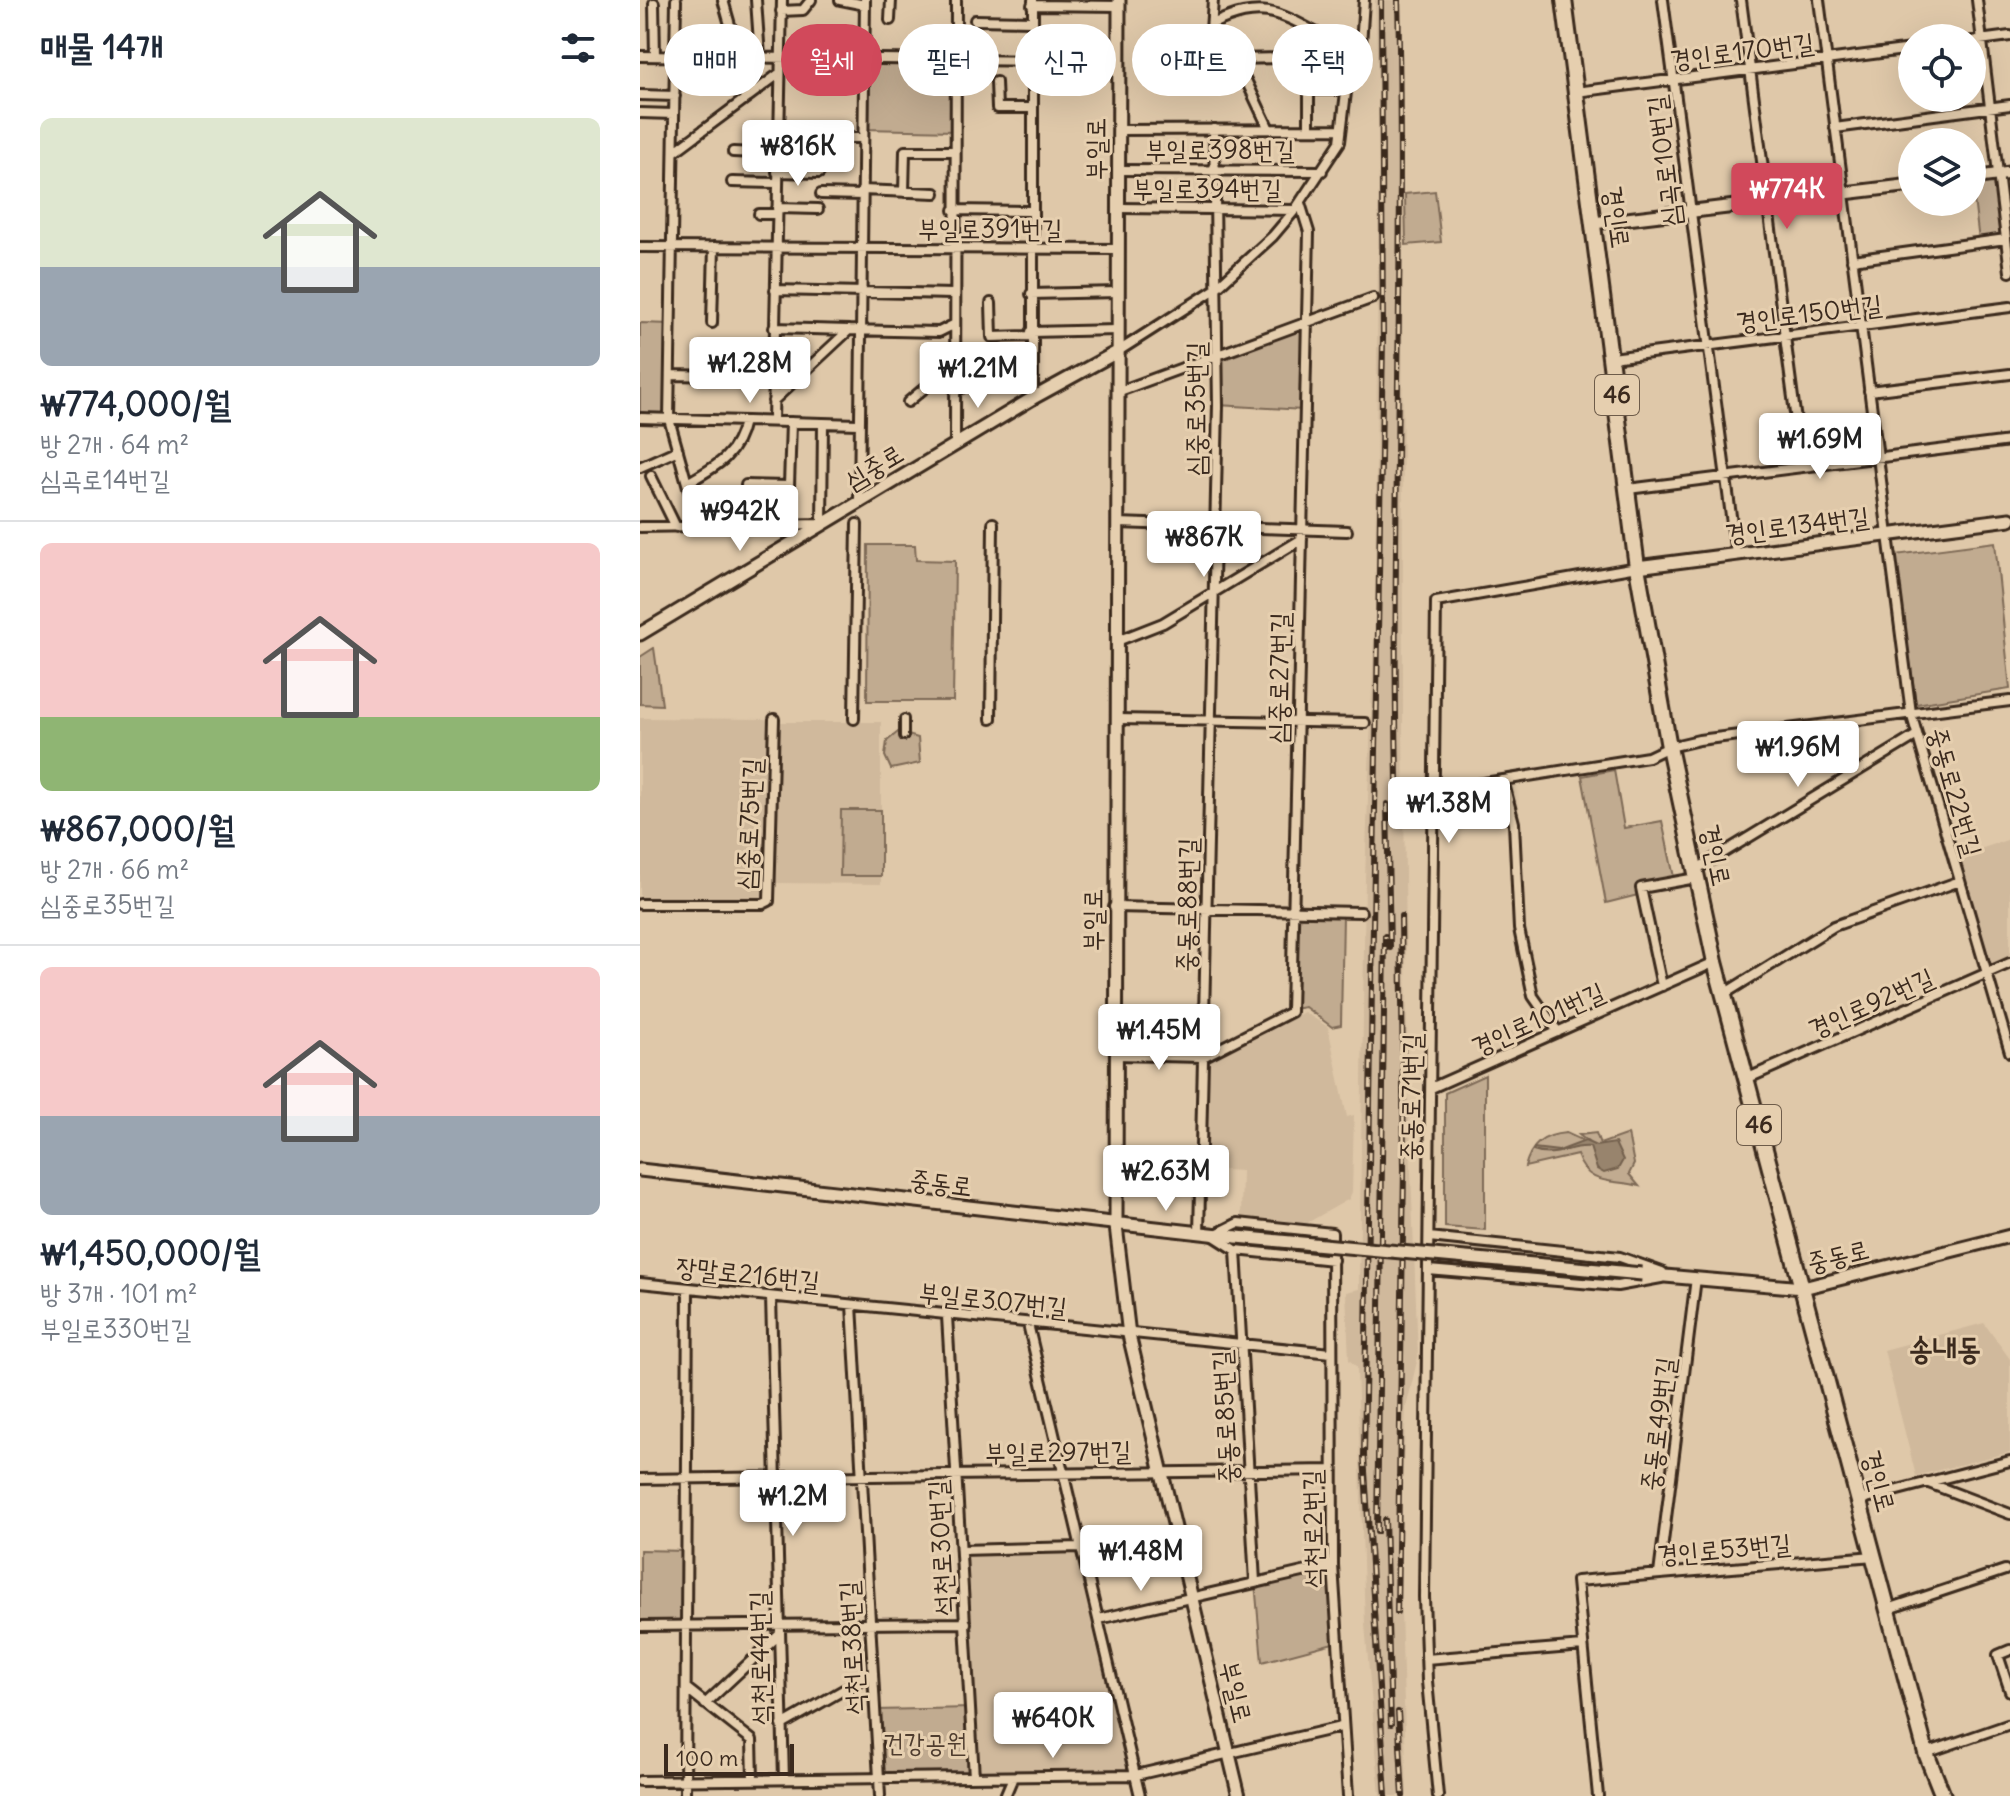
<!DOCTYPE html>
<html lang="ko">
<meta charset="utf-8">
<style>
:root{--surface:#fff;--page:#f6f6f7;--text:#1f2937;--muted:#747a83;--line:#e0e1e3;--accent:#d1495b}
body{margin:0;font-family:Delius,"Poor Story",sans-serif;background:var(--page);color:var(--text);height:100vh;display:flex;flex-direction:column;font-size:30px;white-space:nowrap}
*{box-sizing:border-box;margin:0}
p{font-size:26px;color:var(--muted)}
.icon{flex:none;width:44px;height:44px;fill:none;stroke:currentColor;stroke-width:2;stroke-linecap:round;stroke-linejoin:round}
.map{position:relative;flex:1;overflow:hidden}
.sheet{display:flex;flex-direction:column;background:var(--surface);width:640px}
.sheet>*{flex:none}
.banner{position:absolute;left:24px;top:24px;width:760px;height:72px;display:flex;gap:16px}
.fabs{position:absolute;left:1258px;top:24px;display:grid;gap:16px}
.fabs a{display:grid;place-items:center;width:88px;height:88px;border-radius:50%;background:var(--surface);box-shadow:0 8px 32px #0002;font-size:40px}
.scale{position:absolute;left:24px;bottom:20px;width:130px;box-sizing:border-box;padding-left:8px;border:4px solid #3b2a1e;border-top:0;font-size:22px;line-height:28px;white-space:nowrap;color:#3b2a1e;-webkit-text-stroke:6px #e6cfaf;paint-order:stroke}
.price{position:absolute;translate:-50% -68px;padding:0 18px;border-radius:8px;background:#fff;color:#222;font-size:26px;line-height:52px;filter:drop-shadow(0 2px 4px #0008)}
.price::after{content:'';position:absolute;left:50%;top:48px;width:24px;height:18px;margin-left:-12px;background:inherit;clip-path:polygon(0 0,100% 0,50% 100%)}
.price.active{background:var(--accent);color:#fff}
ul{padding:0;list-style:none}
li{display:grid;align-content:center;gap:16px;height:424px;padding:0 40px}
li+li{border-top:2px solid var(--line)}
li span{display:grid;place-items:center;height:248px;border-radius:12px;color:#555}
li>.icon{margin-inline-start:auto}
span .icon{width:144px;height:144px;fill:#fffc;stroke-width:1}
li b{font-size:34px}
h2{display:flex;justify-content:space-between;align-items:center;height:96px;padding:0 40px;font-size:34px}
.tag{padding:0 28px;border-radius:36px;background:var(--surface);box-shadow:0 8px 32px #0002;font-size:28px;line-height:72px}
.tag.active{background:var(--accent);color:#fff}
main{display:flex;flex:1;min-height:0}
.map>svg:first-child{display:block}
.built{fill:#d0b99c}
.green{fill:#c1ab90;stroke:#7e6a57;stroke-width:2}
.water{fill:#98846d;stroke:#73604d;stroke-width:2}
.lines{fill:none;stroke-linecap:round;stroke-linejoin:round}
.pedestrian-casing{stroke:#3b2a1e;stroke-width:12}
.minor-casing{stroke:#3b2a1e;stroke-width:14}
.tertiary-casing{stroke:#3b2a1e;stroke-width:17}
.primary-casing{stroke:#3b2a1e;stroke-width:20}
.pedestrian{stroke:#e6cfaf;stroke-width:6}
.minor{stroke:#e6cfaf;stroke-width:8}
.tertiary{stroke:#e6cfaf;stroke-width:11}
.primary{stroke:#e6cfaf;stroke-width:14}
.rail-casing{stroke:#3b2a1e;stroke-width:6}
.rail{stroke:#e6cfaf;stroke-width:3;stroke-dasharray:9;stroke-linecap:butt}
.tertiary-bridge-casing{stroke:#3b2a1e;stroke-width:17;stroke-linecap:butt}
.tertiary-bridge{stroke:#e6cfaf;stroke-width:11}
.labels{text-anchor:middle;stroke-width:6;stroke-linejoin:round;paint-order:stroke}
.shield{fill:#e6cfaf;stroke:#6e5c4a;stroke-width:2}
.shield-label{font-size:24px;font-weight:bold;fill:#3b2a1e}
.street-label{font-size:26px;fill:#3b2a1e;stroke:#e6cfaf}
.park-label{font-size:26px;fill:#4f3d2f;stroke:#e6cfaf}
.quarter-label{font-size:30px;font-weight:bold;fill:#3b2a1e;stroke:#e6cfaf}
</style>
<main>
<section class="sheet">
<h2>매물 14개<svg class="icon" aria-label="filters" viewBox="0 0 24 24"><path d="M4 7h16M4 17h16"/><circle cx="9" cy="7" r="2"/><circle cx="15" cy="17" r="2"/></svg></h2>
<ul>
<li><span style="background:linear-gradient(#dfe7d0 60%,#9aa5b1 0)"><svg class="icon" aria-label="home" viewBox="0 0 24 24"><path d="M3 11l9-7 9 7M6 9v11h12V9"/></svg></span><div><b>₩774,000/월</b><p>방 2개 · 64 m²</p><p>심곡로14번길</p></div></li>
<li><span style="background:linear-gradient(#f6c9c9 70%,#8fb573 0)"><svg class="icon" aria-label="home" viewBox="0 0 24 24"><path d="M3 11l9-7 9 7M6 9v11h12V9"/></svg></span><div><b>₩867,000/월</b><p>방 2개 · 66 m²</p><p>심중로35번길</p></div></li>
<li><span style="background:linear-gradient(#f6c9c9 60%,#9aa5b1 0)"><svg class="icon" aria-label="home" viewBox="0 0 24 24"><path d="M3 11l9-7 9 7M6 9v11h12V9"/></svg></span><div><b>₩1,450,000/월</b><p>방 3개 · 101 m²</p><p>부일로330번길</p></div></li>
</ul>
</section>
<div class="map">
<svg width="1370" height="1796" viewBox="0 0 1370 1796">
<rect width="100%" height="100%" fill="#dfc8a9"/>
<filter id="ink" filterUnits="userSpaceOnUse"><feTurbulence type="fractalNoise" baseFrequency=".0125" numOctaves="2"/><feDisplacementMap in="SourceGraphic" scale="16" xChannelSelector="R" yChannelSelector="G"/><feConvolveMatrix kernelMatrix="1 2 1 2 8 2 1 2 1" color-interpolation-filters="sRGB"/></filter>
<g filter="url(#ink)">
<path class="built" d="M735,0H762L763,731L768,1092L778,1357L766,1408L759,1550L767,1796H740L725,1625L717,1367L709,1360L706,1292L719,1289L725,879L735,609L739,112Z
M0,718L134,719L129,901L0,902Z
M135,722H241V884L134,883Z
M1370,839V956L1349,968L1316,857Z
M664,1012L688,1027L707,1117L714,1115L712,1192L709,1199L667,1223L601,1216L602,1171L565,1169L566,1068L569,1060Z
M1344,1323L1370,1359V1452L1276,1476L1244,1350Z
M442,1547L496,1775L334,1777L321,1550Z"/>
<path class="green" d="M224,57L316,60L315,131L223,129Z
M1356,179L1363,237L1339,241L1332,182Z
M795,191L801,242L766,245L765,194Z
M667,321L663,410L578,405V354Z
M0,323L31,324L29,419L0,418Z
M1355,542L1370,689L1276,704L1255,555Z
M228,545H275L276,560L315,561L313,701H227Z
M14,648L22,705L0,704V657Z
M258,732L278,738L280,763L251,769L245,756L247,741Z
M974,770L984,828L1022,821L1035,882L1001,887L1002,894L966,903L942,776Z
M201,810H241V876H200Z
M656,913L703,914L701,1025L692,1027L665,1007L653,1009Z
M845,1075V1230L805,1227V1093Z
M926,1133L952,1145L939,1135L956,1133L960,1144L988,1134L994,1164L989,1174L999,1186C972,1179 948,1187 937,1155L885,1167C891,1145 902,1135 926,1133Z
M0,1550L47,1551L46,1625L0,1626Z
M693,1565L697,1642L622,1662L615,1582Z
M331,1708L334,1777L239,1778L235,1710Z"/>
<path class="water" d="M945,1141L956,1146L975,1143L983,1160L978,1169L964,1173L957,1169L950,1147C929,1145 916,1159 893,1151L894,1148L919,1151Z"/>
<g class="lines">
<g class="pedestrian-casing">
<path id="pedestrian" d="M264,719V736"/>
</g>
<g class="minor-casing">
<path id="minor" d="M36,0L29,419L59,526
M83,0L99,57
M116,0L120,57
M200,0L225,5
M393,0V398
M573,0L571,31L596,59L629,129
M1023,0L1096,554
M1101,0L1162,467
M1179,0L1271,713L1370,1052
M1337,0L1370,272
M14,3L15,56
M392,5L479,6
M141,11L163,10L171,0
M250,20L251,0
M335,20L392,21
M572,24C623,1 637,11 684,37L683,55
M1332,41L1370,36
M0,56L402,61L479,50
M596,59L718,56
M356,82L357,108H390
M936,92L1272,49
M0,95L35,96
M0,113L34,114
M1195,128L1370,105
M669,129V90H706
M479,130L701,129
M138,138H223
M34,152L140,73
M93,152L138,154
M478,170L682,171
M137,172L179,173
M92,182L137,183
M222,190L295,193
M264,192L265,151H315
M181,194L222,195
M137,208L178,209
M478,208L655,210
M314,210L390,211
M119,214H136
M0,247L478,249
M1212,260L1366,239
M135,290L313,294
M391,294L478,292
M351,303L352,337L391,336
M72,323L74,247
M134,328L209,330
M391,332L477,330
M477,352L574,290L633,236L655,210L700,142L707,84L721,45L724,0
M972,358L1370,307
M30,375L133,377
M1229,391L1370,374
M315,392L350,370
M477,392L733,298
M133,401L209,330L299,332L313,325
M268,402L313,364
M0,418L218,424
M133,421L142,0
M315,444L316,0
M0,467L38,450
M11,476L36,527
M47,483C77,466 97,456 104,421
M988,489L1370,441
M219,502L225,0
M478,523L707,531
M105,525L106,485L149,486L151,422
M0,527L182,524L183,423
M477,641L523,623L662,539
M214,719L217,524
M351,719L353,523
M477,719L725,723
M863,780L874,823L879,929L893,996L918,1032
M794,791L1008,757L1029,747L1059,740L1370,701
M1055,870L1277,735
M0,904H123L129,901L134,719
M474,907L721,912
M1022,986L1001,888L1056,878
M1084,994L1194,926L1320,881
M476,1055L563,1057L651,1012L669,232L660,203
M1106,1079L1370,963
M791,1088L1075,962
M559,1234L578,405L574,129
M576,1234L598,1223L692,1233L693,1565L708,1796
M574,1236L596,1250L693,1260
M789,1237L980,1257L1022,1272
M596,1250L615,1582
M788,1270L977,1286L1021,1278
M0,1283L691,1353
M131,1297L144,1779
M212,1305L240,1796
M307,1316L334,1777
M388,1324L500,1796
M0,1479L692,1470
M1286,1482L1370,1514
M1219,1500L1370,1461
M321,1550L442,1547
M1019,1574L1056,1278
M1248,1609L1365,1570
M459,1619L693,1565
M0,1626L326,1623
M1370,1650L1358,1655L1370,1691
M786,1659L943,1646
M46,1688L112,1740L113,1779
M65,1704L140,1634
M142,1725L233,1673
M1286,1753L1370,1724
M0,1781L496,1775L701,1727
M45,1796L48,1288
M365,1796L373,1777
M798,1796L787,1681L784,1597L796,602L997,567
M958,1796L937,1581L1234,1556"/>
</g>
<g class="tertiary-casing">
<path id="tertiary" d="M479,0L476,1226L489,1335L599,1796
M1332,178L1370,173
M953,223L1272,185
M997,567L1370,519
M0,634L393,398L477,352
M0,1170L597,1237
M1002,1274L1163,1288L1370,1236"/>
</g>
<g class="primary-casing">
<path id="primary" d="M924,0L997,567L1029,747L1075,962L1286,1753L1303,1796"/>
</g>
<use href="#pedestrian" class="pedestrian"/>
<use href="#minor" class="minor"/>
<use href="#tertiary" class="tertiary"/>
<use href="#primary" class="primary"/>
<g class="rail-casing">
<path id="rail" d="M741,0L743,339L724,1456L746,1796
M747,804L750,948
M758,820C750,547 765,273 758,0
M745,1520L751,1724
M737,1532L745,936
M757,1612L764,1169L761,916
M758,1712L763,1796"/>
</g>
<use href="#rail" class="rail"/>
<g class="tertiary-bridge-casing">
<path id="tertiary-bridge" d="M597,1237L1002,1274"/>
</g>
<use href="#tertiary-bridge" class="tertiary-bridge"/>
</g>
</g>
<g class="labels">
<g class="shield">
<rect x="955" y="375" width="44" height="40" rx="6"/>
<rect x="1097" y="1105" width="44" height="40" rx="6"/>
</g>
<g class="shield-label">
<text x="977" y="403">46</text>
<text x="1119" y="1133">46</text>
</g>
<g class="street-label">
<text transform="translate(1102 51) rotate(-7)" y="9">경인로170번길</text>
<text transform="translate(456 149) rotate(-90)" y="9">부일로</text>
<text x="580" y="159">부일로398번길</text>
<text transform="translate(1024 161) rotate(-97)" y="9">심곡로10번길</text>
<text x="567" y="198">부일로394번길</text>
<text transform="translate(977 217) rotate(82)" y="9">경인로</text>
<text x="350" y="238">부일로391번길</text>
<text transform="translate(1169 313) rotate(-7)" y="9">경인로150번길</text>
<text transform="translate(556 409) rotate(-90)" y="9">심중로35번길</text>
<text transform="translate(234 467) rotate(-31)" y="9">심중로</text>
<text transform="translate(1157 525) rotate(-7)" y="9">경인로134번길</text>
<text transform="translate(639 678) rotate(-89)" y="9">심중로27번길</text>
<text transform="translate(1315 792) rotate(74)" y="9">중동로22번길</text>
<text transform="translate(109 824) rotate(-87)" y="9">심중로75번길</text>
<text transform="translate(1076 855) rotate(78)" y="9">경인로</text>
<text transform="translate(547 905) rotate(-89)" y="9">중동로88번길</text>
<text transform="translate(453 920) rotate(-90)" y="9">부일로</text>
<text transform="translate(1231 1003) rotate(-24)" y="9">경인로92번길</text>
<text transform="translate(898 1019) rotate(-24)" y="9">경인로101번길</text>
<text transform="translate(771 1097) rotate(-89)" y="9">중동로71번길</text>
<text transform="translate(301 1183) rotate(7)" y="9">중동로</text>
<text transform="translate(1198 1256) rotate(-14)" y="9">중동로</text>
<text transform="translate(108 1274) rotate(6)" y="9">장말로216번길</text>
<text transform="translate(353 1300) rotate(6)" y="9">부일로307번길</text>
<text transform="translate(585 1417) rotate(-93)" y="9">중동로85번길</text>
<text transform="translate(1018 1424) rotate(-83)" y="9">중동로49번길</text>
<text transform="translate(418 1452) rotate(-1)" y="9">부일로297번길</text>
<text transform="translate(1239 1481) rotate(75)" y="9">경인로</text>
<text transform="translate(673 1529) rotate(-91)" y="9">석천로2번길</text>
<text transform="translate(301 1548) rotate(-93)" y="9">석천로30번길</text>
<text transform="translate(1084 1549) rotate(-5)" y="9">경인로53번길</text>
<text transform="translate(212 1648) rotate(-93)" y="9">석천로38번길</text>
<text transform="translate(120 1658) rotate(-91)" y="9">석천로44번길</text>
<text transform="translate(596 1692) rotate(76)" y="9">부일로</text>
</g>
<g class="park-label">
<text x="285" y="1752">건강공원</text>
</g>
<g class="quarter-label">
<text x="1305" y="1359">송내동</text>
</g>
</g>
</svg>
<div class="fabs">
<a><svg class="icon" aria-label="locate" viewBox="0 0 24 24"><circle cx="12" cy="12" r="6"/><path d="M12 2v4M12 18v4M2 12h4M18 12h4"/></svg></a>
<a><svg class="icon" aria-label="layers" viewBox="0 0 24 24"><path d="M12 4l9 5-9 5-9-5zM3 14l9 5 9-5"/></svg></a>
</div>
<div class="scale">100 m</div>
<b class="price" style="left:158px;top:188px">₩816K</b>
<b class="price active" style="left:1147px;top:231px">₩774K</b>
<b class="price" style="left:110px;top:405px">₩1.28M</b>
<b class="price" style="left:338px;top:410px">₩1.21M</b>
<b class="price" style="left:1180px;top:481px">₩1.69M</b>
<b class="price" style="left:100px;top:553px">₩942K</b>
<b class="price" style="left:564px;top:579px">₩867K</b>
<b class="price" style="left:1158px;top:789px">₩1.96M</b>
<b class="price" style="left:809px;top:845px">₩1.38M</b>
<b class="price" style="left:519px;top:1072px">₩1.45M</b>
<b class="price" style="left:526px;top:1213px">₩2.63M</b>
<b class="price" style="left:153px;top:1538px">₩1.2M</b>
<b class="price" style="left:501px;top:1593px">₩1.48M</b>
<b class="price" style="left:413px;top:1760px">₩640K</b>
<div class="banner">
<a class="tag">매매</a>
<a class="tag active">월세</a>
<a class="tag">필터</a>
<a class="tag">신규</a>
<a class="tag">아파트</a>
<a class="tag">주택</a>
</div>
</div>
</main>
